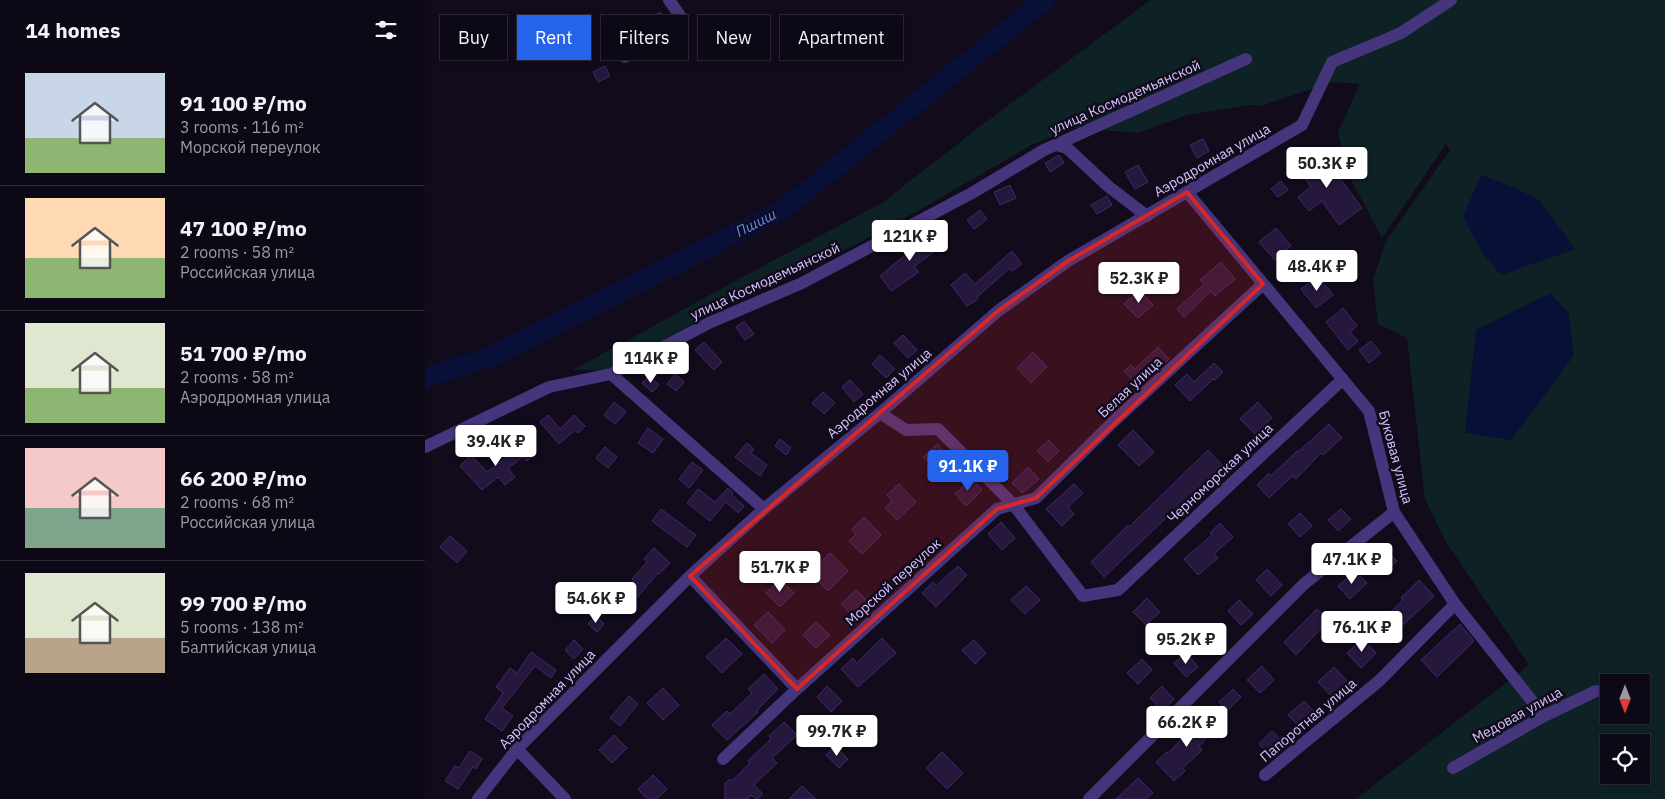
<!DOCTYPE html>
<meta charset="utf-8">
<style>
:root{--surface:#0d0815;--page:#16111e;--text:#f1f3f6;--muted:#9a9aa0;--line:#2d2934;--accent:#2563eb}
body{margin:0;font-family:"IBM Plex Sans",sans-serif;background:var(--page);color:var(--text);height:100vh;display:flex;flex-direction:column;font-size:19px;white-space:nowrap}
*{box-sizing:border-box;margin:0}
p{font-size:16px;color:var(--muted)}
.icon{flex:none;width:28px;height:28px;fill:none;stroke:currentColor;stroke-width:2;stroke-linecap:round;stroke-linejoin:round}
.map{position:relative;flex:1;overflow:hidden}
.side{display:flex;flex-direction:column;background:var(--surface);width:425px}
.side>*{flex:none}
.top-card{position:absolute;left:15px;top:15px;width:475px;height:45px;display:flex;gap:10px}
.needle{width:32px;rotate:180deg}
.fabs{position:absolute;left:1175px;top:674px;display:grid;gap:10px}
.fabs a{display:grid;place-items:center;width:50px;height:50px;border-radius:0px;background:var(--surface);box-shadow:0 2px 8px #0003,0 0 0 1px var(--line);font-size:25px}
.price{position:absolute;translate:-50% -42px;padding:0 11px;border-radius:5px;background:#fff;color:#222;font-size:16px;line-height:32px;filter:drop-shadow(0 1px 2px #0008)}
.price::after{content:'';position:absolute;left:50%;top:30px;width:15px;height:11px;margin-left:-8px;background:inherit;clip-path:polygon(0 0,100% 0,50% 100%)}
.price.on{background:var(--accent);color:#fff}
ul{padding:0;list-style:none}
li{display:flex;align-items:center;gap:15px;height:125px;padding:0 25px}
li+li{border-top:1px solid var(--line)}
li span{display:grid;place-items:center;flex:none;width:140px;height:100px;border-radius:0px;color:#555}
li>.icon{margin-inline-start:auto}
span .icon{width:60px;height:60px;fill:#fffc;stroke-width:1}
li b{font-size:21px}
h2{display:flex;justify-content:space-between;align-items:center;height:60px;padding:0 25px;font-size:21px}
.chip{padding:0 18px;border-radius:0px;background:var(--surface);box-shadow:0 2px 8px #0003,0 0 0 1px var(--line);font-size:18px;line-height:45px}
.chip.on{background:var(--accent);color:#fff}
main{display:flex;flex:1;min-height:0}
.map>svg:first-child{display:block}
.green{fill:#0e2226;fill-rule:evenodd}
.water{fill:#081038}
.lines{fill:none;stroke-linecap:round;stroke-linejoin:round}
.river{stroke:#081038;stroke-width:20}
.building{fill:#26173d;stroke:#42286a}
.minor{stroke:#45357c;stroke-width:12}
.marked{fill:#d62828;fill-opacity:0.2;stroke:#d62828;stroke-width:4;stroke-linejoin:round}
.labels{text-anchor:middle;stroke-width:5;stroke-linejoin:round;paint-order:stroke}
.street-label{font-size:14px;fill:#d7c6ff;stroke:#110b1c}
.water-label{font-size:15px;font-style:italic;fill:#548fff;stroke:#110b1c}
</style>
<main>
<section class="side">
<h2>14 homes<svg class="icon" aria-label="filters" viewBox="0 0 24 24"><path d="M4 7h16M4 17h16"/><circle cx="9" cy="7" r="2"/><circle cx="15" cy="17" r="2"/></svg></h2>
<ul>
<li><span style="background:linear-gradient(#c9d6e8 65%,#8fb573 0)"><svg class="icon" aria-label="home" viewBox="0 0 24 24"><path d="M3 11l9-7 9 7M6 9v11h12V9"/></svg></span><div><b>91 100 ₽/mo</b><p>3 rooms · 116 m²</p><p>Морской переулок</p></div></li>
<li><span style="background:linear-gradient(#ffd9b3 60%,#8fb573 0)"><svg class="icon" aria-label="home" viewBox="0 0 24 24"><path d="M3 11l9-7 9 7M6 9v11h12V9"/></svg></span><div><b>47 100 ₽/mo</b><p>2 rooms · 58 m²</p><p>Российская улица</p></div></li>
<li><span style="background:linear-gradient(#dfe7d0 65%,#8fb573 0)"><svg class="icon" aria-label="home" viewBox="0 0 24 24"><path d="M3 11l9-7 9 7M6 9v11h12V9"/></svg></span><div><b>51 700 ₽/mo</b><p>2 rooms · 58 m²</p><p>Аэродромная улица</p></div></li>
<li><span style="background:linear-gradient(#f6c9c9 60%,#7fa58c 0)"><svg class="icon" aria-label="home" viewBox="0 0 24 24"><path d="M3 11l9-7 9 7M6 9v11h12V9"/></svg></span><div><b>66 200 ₽/mo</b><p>2 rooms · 68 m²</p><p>Российская улица</p></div></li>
<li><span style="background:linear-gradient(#dfe7d0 65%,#b9a48a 0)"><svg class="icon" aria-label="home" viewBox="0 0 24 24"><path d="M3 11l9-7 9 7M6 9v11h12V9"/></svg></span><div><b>99 700 ₽/mo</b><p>5 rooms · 138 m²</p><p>Балтийская улица</p></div></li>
</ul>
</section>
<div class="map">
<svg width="1240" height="799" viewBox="0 0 1240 799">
<rect width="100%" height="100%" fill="#110b1c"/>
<path class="green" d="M725,0H1240V799H931L1104,665L1021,542L1000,499L982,338L953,324L948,280L961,241L1025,150L1021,144L957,238L923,174L913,132L935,84L907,82L836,106L826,105L762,115L713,133L650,128L608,144L500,207L432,244L288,313L182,370H148L340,265L457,203L549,131ZM1184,682H1216V715H1184ZM1184,742H1216V775H1184Z"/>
<path class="water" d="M1056,175L1088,187L1114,200L1150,249L1076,275L1059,255L1038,217Z
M1125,293L1144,313L1149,355L1086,440L1040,433L1051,330Z"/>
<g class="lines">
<path class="river" d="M0,378L65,357L359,209L620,0"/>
</g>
<path class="building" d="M235,12L241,21L230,28L224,19Z
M180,66L185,76L173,82L168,72Z
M778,139L784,151L772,158L765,145Z
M894,150L937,208L914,225L897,201L884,211L873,197L886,187L871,167Z
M634,155L639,163L625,172L620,163Z
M713,165L723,182L710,189L700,172Z
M856,181L863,190L853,197L846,189Z
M585,185L591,198L575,205L569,192Z
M682,196L687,205L672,214L666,205Z
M555,210L562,219L549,229L542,220Z
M508,228L514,238L506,244L511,250L489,267L494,272L466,291L455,276L492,245L490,242Z
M851,228L866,246L850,260L834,242Z
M587,251L597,264L587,271L585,268L552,297L553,299L542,306L526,285L540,273L550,284Z
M796,262L810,279L790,296L786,291L759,317L752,309L779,284L775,280Z
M893,276L908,295L891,308L876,289Z
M714,290L728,305L713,318L699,304Z
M918,308L932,326L925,332L933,341L923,350L901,322Z
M319,321L329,334L320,340L311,327Z
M478,335L492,350L483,358L469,343Z
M946,341L956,353L944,363L934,350Z
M279,342L297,362L289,370L270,350Z
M733,347L744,359L714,387L699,371L706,365L710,369Z
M608,352L622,367L606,383L592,368Z
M455,355L470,369L461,378L447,364Z
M789,363L798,372L790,380L788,379L765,401L750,385L762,374L769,382Z
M250,374L259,382L251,391L242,384Z
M224,376L234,385L227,392L217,383Z
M425,380L438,394L429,402L417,387Z
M398,392L410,403L399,414L387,403Z
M189,402L201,412L190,424L179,415Z
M833,402L847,418L830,434L815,419Z
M123,415L135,429L149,415L160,426L153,433L150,430L134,444L115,422Z
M904,424L917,438L898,455L896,453L871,479L867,476L844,498L832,485L844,473L846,476L872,451L873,452Z
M223,428L238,439L228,453L213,443Z
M708,430L729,452L714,466L693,445Z
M355,439L366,448L361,455L350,446Z
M624,440L634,451L623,462L612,451Z
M98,441L111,453L102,461L98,457L83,468L90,477L80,485L73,477L57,490L35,466L46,455L62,472L86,454Z
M322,443L329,449L326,453L342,465L335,476L310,457Z
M512,444L527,460L513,473L498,457Z
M180,447L192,457L183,468L171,458Z
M783,450L797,465L679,577L666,562L703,525L704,527Z
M267,462L278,470L264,488L254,479Z
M603,467L614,479L597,493L587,483Z
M546,479L557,490L541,506L530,494Z
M474,484L491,502L472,520L460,508L467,501L462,495Z
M649,484L658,493L643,507L649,514L637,526L621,509Z
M303,488L308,493L307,495L319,506L313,513L301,502L285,521L262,503L273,489L290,502Z
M236,509L271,535L262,547L227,521Z
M916,509L926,519L913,531L903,520Z
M875,513L887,526L875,537L863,524Z
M439,517L456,535L437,554L424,541L431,534L427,529Z
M576,522L590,538L577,550L563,534Z
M795,523L808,537L789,554L793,558L773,575L759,559L787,535L785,533Z
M25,536L42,551L32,563L15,547Z
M955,544L972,561L958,575L941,557Z
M229,548L245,563L234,574L233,573L207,603L197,596L209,581L207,579L222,562L219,559Z
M405,553L423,571L403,591L385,573Z
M533,566L542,575L511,607L497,593L508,582L511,586Z
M842,569L857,585L846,596L831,580Z
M930,571L942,583L925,599L913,586Z
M355,579L369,593L355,607L341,593Z
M994,580L1009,596L964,638L952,625L978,600L976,598Z
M601,586L615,600L600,614L586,600Z
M431,590L445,604L430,619L416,604Z
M722,598L735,612L721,625L708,612Z
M814,600L828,614L816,625L803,611Z
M892,609L904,620L871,655L859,642Z
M343,612L360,630L347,643L329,625Z
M171,616L179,624L172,632L163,624Z
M391,622L405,635L391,648L378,635Z
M1035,624L1049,641L1012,677L996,660Z
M301,638L317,654L297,673L281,657Z
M457,638L471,653L433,687L416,669L428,658L432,663Z
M938,639L951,653L936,668L922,653Z
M149,640L158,649L149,659L140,650Z
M549,640L561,653L550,664L537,650Z
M106,652L131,670L126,678L110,666L77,708L88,716L77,731L60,719L78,693L71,687L85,668L92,673Z
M761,653L773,667L761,677L749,663Z
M717,659L727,670L713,684L702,673Z
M837,666L849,680L835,693L822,680Z
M909,667L923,682L907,697L893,682Z
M339,674L353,689L332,710L333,712L302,740L287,725L302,711L305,714L327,693L323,689Z
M402,686L417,701L406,712L392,697Z
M737,686L749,699L737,711L725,698Z
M238,688L254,705L238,720L222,703Z
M808,689L816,697L802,711L794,702Z
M204,696L213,704L195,726L185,718Z
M879,701L892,715L877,729L863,715Z
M781,714L793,727L774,746L777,750L758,768L760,771L749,781L731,762L742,752L743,753Z
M359,722L372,735L347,758L352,763L329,785L338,794L332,799L326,795L322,799H300V783L304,780H308L325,763L323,761L346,739L344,736Z
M847,731L861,745L847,758L834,744Z
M189,735L202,748L187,763L174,750Z
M410,746L423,759L414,768L401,755Z
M45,751L57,759L51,769L48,767L33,789L20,781L30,766L34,768Z
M517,752L538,773L522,789L501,768Z
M228,775L242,789L232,799H222L213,789Z
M713,778L728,793L721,799H691Z
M377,786L391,799H364Z"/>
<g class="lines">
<path class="minor" d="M200,57L258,20L244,0
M631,145L642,148L684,187L722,216
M762,192L944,411L969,512L1030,604L1119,716
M186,374L339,509
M455,413L481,430L513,429L588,504L658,596L693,590L918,379
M0,447L124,387L186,374L284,323L377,283L547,193L619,150L821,59
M265,576L372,689
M92,749L140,799
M298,759L372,689L572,509L611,498L688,422L838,284
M1028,768L1119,716L1171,691
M840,775L954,681L1030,604
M53,799L92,749L265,576L339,509L455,413L573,311L643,261L877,125L907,62L976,33L1026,0
M664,799L879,584L969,512"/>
</g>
<path class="marked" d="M762,192L838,284L611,498L572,509L372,689L265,576L573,311L643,261Z"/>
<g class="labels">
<g class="street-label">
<text transform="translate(700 97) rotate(-24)" y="5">улица Космодемьянской</text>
<text transform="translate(787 160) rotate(-30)" y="5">Аэродромная улица</text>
<text transform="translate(340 281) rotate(-25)" y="5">улица Космодемьянской</text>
<text transform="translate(705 387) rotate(-43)" y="5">Белая улица</text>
<text transform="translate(454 393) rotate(-40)" y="5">Аэродромная улица</text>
<text transform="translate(971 457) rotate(75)" y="5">Буковая улица</text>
<text transform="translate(795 473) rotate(-43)" y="5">Черноморская улица</text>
<text transform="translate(468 582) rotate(-42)" y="5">Морской переулок</text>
<text transform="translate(122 699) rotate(-46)" y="5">Аэродромная улица</text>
<text transform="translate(1092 715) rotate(-29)" y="5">Медовая улица</text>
<text transform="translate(883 720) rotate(-40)" y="5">Папоротная улица</text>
</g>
<g class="water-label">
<text transform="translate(331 223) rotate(-27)" y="5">Пшиш</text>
</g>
</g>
</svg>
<div class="fabs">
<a><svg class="needle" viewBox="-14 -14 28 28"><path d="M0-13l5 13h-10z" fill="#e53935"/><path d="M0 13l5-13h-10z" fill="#9a9aa0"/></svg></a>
<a><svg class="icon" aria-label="locate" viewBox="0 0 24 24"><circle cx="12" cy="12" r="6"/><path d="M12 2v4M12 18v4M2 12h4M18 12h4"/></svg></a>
</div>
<b class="price" style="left:902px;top:189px">50.3K ₽</b>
<b class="price" style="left:485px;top:262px">121K ₽</b>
<b class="price" style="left:892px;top:292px">48.4K ₽</b>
<b class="price" style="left:714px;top:304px">52.3K ₽</b>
<b class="price" style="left:226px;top:384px">114K ₽</b>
<b class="price" style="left:71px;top:467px">39.4K ₽</b>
<b class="price on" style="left:543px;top:492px">91.1K ₽</b>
<b class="price" style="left:927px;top:585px">47.1K ₽</b>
<b class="price" style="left:355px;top:593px">51.7K ₽</b>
<b class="price" style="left:171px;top:624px">54.6K ₽</b>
<b class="price" style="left:937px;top:653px">76.1K ₽</b>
<b class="price" style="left:761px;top:665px">95.2K ₽</b>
<b class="price" style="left:762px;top:748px">66.2K ₽</b>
<b class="price" style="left:412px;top:757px">99.7K ₽</b>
<div class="top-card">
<a class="chip">Buy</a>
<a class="chip on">Rent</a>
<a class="chip">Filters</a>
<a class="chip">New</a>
<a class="chip">Apartment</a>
</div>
</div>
</main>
